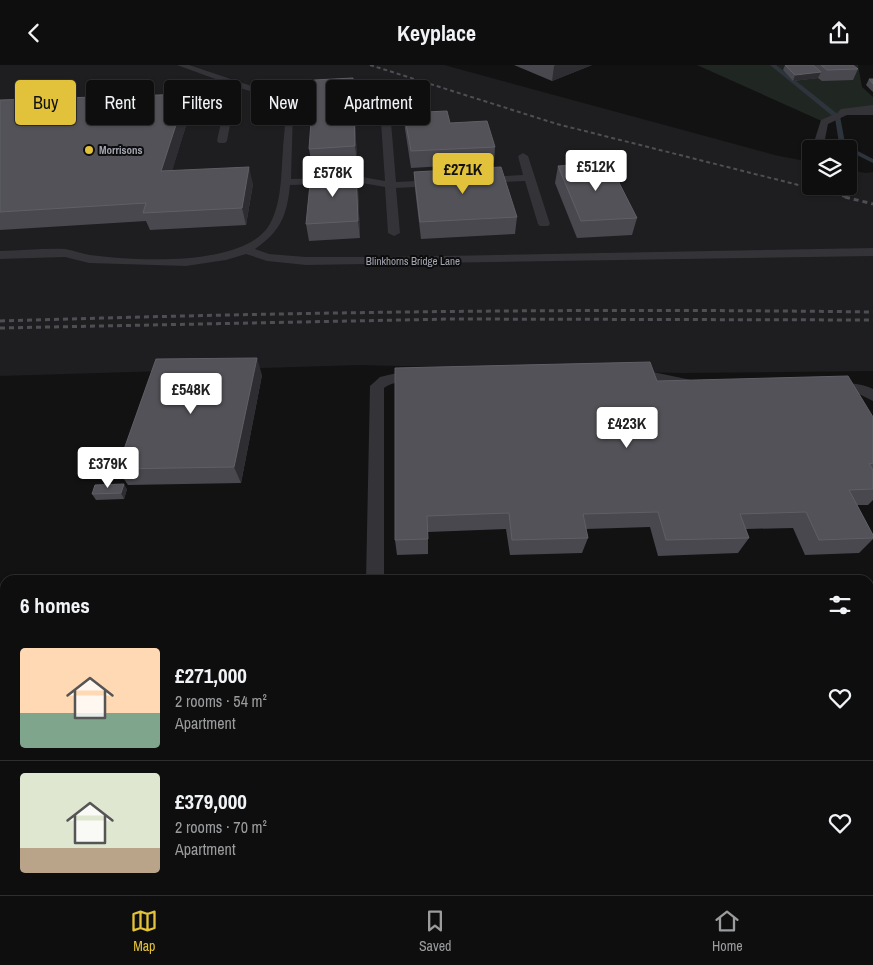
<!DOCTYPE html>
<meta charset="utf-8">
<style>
:root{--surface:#0e0e0e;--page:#1c1c1c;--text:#f1f3f6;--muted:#9b9c9e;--line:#2e2e2e;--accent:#e2c23a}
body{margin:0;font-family:"Archivo Narrow",sans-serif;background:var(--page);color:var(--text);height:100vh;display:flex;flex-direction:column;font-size:19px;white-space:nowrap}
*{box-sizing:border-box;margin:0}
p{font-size:16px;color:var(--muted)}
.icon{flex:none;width:28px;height:28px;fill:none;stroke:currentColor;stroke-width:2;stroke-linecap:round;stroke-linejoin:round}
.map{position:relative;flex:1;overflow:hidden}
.details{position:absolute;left:0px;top:510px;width:874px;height:320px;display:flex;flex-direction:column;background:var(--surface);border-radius:15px 15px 0 0;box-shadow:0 1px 4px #0004,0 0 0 1px var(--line)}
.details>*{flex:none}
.hud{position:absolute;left:15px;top:15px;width:500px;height:45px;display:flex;gap:10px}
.controls{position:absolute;left:802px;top:75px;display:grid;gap:10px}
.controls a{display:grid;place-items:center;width:55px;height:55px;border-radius:5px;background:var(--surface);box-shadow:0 1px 4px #0004,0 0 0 1px var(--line);font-size:25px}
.price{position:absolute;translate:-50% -42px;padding:0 11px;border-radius:5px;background:#fff;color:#222;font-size:16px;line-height:32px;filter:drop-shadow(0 1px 2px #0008)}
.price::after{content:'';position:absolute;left:50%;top:30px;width:15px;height:11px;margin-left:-8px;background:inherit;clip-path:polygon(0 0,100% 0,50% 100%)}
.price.on{background:var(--accent);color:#111}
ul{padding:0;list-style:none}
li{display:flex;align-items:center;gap:15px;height:125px;padding:0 20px}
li+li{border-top:1px solid var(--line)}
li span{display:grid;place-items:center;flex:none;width:140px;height:100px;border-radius:5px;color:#555}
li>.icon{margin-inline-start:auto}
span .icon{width:60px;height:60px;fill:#fffc;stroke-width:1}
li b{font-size:21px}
h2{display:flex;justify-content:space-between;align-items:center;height:60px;padding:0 20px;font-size:21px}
.pill{padding:0 18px;border-radius:5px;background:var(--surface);box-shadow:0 1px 4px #0004,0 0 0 1px var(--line);font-size:18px;line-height:45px}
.pill.on{background:var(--accent);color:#111}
header{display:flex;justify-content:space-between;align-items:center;height:65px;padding:0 20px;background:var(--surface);font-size:22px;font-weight:700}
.tabs{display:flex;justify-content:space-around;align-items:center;height:70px;border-top:1px solid var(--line);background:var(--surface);font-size:14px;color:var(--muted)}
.tabs a{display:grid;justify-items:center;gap:2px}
.tabs .on{color:var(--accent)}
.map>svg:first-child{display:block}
.built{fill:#1e1e20}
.green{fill:#202722}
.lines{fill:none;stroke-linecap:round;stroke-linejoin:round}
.stream{fill:#2e343c;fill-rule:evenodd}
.lane{fill:#333338;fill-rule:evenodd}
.street{fill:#333338;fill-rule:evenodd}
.rail-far1{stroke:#4e4f54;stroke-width:2;stroke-dasharray:4 3;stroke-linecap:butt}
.rail{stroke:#4e4f54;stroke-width:3;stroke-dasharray:5 4;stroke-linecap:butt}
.wall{fill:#48484e}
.shaded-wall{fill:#2e2e32}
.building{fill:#525258;stroke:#5f5f66}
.poi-dot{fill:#e2c23a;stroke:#0d0d0e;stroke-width:2}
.labels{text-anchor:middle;stroke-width:4;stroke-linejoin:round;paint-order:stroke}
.far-poi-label{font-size:11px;font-weight:bold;fill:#a4a6b2;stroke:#0d0d0e;text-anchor:start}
.far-street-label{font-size:11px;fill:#a4a6b2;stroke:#0d0d0e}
</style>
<header><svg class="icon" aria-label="back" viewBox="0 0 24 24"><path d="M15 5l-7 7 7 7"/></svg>Keyplace<svg class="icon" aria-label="share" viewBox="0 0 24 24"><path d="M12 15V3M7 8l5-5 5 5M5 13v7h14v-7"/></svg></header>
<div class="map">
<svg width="873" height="830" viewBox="0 0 873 830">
<rect width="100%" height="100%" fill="#121213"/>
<path class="built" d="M0,0H444L779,91L811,97V121H849V105L866,108L873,107V306L683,308L360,300L0,311Z"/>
<path class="green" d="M697,0H858L862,22L873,32V45L846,47L824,57Z"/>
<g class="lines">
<path class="stream" d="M770,0H776L840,51L845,78L850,82L873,94V98L849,86V84H844L839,78L835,53Z"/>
<path class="lane" d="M177,0H189L266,26L282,34L293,46L291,114L362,112L385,116L381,57L386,54L391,57L396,117L435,115L440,118L435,121L396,123L400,168L394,171L388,168L385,122L362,118L290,120C287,150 281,166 255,184L269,189L306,192H388L873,183V191L306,200L267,196L246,189L226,195L186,201L89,198L65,192L0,194V186C21,186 44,183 65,184C73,185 82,189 90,190C134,196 241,202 268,162C282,141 281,108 283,85C283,74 287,57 283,47C278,34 250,26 237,22L227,76L225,78H219L217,76L229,19Z
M846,44L849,45V49L828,59L825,74L823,76H817L815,74L821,55Z
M523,88L528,91L550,159L548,161H540L538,159L525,116L484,118L479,115L484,112L523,110L518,91Z
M634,303L691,315L693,319L691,323L678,324L629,312L627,308L629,304Z
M401,307L422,308L424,312L422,316C409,319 396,314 384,323V515H366L370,321L380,312Z
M835,318C848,318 861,318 873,324V336L859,329L830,327L828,323L830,319Z
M873,533V560L869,562V535Z
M869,611L873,613V647L869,645Z
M285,825H309L307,830H283Z"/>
<path class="street" d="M873,40V50H841L838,47L841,44Z"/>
<path class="rail-far1" d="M370,0L557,59L850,133"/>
<path class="rail" d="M845,132L873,139
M0,256C291,247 582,243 873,247
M0,263L451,254L873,255"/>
</g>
<path class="wall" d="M514,0H592L552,16Z
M785,0H853L858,4L853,15L822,16L818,13L793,16L783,5Z
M353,13L354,29L357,98L312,101L309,84Z
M869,14H873V27L866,20Z
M190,29L194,45L193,51H189L172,105L253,119L246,160L150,165L146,156L0,165V35Z
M404,48L450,58L495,82L494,98L411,103L405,64Z
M558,101L637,153L632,170L577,173L555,118Z
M356,106L358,123L360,173L309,176L306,159Z
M414,107L517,152L515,169L421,174L415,124Z
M395,303L657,316L873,352V435L868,440H857L873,470V474L859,488L805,490L793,463L746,464L749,473L738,488L658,491L650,462L586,464L588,473L582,488L510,490L506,464L428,467V489L397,490L395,475Z
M262,310L241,418L128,420L117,404Z
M127,424L124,434L96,435L92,429Z
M382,825H706L705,830H545L543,829L542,830H383L381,827Z
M716,825H866V830H728Z"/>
<path class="shaded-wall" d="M555,0H592L552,16L554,1Z
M821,7L818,13L793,16L795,10Z
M353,13L354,29L357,98L355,81Z
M190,29L194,45L193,51L188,35Z
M184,35L189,51L167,123L161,106Z
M249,102L253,119L246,160L242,143Z
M356,106L358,123L360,173L358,156Z
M257,293L262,310L241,418L234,402Z
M124,419L127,424L124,434L121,428Z"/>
<path class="building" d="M785,0H813L821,7L795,10Z
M821,0H853L858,4L827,5Z
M353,13L355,81L309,84L314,15Z
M869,14H873V19Z
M190,29L188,35H184L161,106L249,102L242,143L143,148L146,138L0,147V35Z
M447,46L450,58L487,56L495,82L411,86L404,48Z
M609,98L637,153L581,156L558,101Z
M501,102L517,152L420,157L414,107Z
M356,106L358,156L306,159L311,109Z
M257,293L234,402L117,404L156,294Z
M650,297L657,316L848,311L873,352V398L869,399L873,405V424L849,425L873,470V473L819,475L806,447L740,449L749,473L666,475L658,447L583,449L588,473L512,475L509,448L427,451L428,474L395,475V303Z
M124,419L121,428L92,429L95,420Z
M382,825H543L542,830H388L381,827Z
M551,825H706L705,830H563Z
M745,825H866V830H758Z"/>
<circle class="poi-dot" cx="89" cy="85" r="5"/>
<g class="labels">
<g class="far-poi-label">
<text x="99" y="89">Morrisons</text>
</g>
<g class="far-street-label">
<text x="413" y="200">Blinkhorns Bridge Lane</text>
</g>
</g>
</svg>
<div class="controls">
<a><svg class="icon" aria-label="layers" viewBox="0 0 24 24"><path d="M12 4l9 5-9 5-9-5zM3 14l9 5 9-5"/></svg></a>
</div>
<b class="price" style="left:596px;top:127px">£512K</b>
<b class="price on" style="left:463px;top:130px">£271K</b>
<b class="price" style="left:333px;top:133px">£578K</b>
<b class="price" style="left:191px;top:350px">£548K</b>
<b class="price" style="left:627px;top:384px">£423K</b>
<b class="price" style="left:108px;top:424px">£379K</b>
<div class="hud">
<a class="pill on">Buy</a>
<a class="pill">Rent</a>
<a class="pill">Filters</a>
<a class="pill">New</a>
<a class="pill">Apartment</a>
</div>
<section class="details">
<h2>6 homes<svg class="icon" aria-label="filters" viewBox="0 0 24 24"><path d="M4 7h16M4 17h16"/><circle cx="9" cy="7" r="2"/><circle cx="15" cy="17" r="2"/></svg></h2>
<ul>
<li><span style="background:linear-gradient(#ffd9b3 65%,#7fa58c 0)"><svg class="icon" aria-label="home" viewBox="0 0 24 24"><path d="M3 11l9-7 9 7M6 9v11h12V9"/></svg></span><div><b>£271,000</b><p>2 rooms · 54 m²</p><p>Apartment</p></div><svg class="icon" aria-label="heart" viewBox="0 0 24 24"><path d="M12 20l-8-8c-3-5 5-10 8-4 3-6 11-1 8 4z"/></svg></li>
<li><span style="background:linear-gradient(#dfe7d0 75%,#b9a48a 0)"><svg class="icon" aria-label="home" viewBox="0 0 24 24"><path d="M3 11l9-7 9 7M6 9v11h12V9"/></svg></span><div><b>£379,000</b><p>2 rooms · 70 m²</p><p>Apartment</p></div><svg class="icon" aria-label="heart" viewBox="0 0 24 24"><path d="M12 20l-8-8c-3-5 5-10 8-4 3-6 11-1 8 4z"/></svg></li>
</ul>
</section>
</div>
<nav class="tabs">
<a class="on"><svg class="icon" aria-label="map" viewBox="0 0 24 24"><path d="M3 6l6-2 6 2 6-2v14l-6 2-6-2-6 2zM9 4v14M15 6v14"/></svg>Map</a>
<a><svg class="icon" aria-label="saved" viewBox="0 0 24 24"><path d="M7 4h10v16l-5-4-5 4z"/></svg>Saved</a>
<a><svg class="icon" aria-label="home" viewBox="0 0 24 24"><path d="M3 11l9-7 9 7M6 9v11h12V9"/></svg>Home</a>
</nav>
